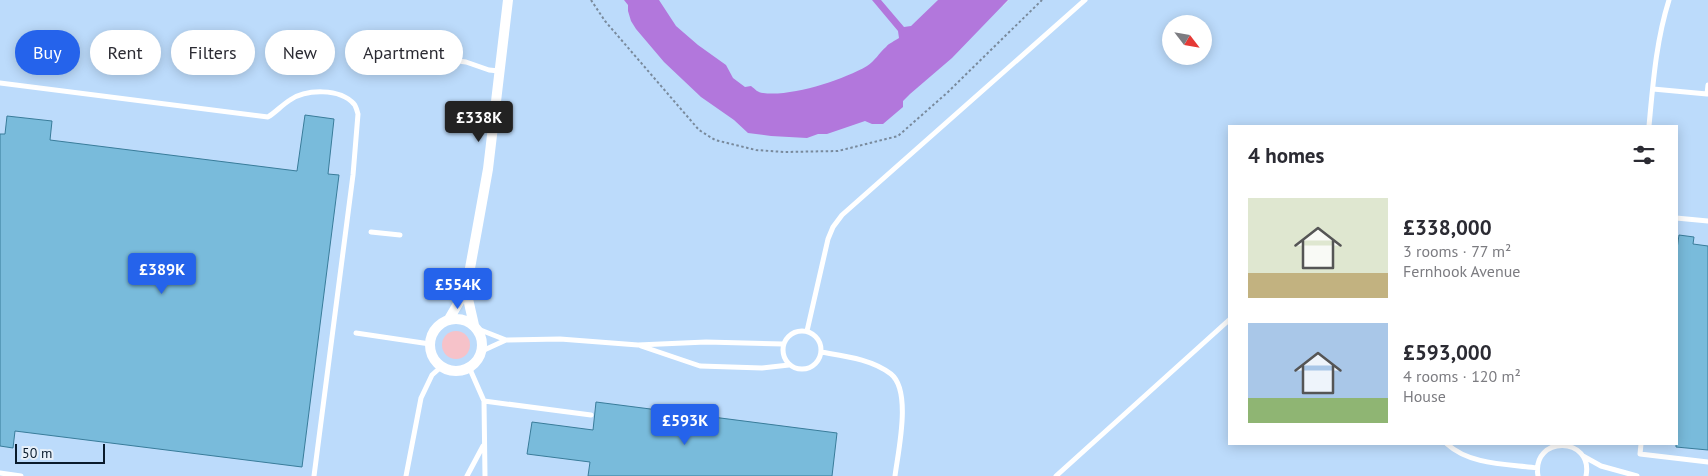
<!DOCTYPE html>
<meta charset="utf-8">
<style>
:root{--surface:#fff;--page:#f2f2f3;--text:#2b2b33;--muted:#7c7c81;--accent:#2563eb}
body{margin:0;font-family:"PT Sans",sans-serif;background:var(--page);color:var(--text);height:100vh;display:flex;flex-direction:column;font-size:19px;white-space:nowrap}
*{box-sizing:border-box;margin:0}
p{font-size:16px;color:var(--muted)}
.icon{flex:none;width:28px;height:28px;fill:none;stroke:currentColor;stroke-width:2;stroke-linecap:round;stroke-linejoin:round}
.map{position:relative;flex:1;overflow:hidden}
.sheet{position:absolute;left:1228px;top:125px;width:450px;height:320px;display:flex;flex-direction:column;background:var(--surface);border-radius:0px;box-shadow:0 2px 12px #0003}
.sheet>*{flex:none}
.banner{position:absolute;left:15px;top:30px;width:475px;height:45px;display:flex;gap:10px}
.needle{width:32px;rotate:121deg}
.controls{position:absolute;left:1162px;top:15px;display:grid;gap:10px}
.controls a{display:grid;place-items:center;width:50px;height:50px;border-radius:50%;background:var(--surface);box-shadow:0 2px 12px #0003;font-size:25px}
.scale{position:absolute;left:15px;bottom:12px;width:90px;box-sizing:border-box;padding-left:5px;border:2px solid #091a2b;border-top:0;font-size:14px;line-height:18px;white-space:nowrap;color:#091a2b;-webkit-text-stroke:4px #e6eff8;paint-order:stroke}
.price{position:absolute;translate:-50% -42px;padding:0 11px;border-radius:5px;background:var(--accent);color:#fff;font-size:16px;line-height:32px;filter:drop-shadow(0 1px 2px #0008)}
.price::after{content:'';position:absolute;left:50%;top:30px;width:15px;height:11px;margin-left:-8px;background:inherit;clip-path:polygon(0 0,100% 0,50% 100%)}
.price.active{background:#222;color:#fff}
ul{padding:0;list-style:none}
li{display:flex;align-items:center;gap:15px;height:125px;padding:0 20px}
li span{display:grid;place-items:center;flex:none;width:140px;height:100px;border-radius:0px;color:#555}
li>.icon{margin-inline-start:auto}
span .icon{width:60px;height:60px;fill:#fffc;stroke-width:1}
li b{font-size:21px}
h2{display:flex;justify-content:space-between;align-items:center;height:60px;padding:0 20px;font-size:21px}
.chip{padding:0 18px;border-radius:22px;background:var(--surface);box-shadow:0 2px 12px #0003;font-size:18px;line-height:45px}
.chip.active{background:var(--accent);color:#fff}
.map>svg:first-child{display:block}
.built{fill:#bcdbfb;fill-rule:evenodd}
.green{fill:#f6c2c9}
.water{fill:#b277dc}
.building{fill:#79bbdb;stroke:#397c9a}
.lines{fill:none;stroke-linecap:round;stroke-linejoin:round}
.path{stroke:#798a9c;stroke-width:2;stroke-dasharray:2.5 2.5;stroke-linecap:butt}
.service{stroke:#fff;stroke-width:5}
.minor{stroke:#fff;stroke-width:10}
</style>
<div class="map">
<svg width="1708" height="476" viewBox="0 0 1708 476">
<rect width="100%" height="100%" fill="#d1e3f6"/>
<path class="built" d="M0,0H999L1003,6L1009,0H1708V476H0ZM1171,24H1204V56H1171ZM1229,126H1676V444H1229Z"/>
<path class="green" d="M442 345a14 14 0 1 1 28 0a14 14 0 1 1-28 0Z"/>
<path class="water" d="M624,0H659L676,26L698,45L726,65L733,78L745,87L751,86C755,89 758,93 763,93C791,97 843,80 867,66C875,61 879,53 886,47C889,43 895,41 899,38L898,31L872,0H881L904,27L911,26L938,0H1008L952,58L910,94L903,101V107L883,124H872L865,121L827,134H818L807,138L771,136L748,133L734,120L701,97L664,62L636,29L631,21L628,11V5Z"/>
<path class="building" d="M305,115L334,119L328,174L339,175L302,467L15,431L13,448L0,446V134H5L7,116L52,121L50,140L297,171Z
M1679,235L1694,237L1693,244L1708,246V450L1676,447V256Z
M596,402L837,433L832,476H588L590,462L527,454L532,422L593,430Z"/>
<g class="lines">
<path class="path" d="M591,0L605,21L699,130L715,140L756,150L784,152L838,151L898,136L948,92L1042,0"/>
<path class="service" d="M403,54L466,62L489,70L499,71
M0,83L268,117C276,112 282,105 290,100C306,89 340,88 354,104C356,106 357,111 358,114L353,175L314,476
M1653,89L1707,94L1708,85
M1649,126C1653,84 1656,41 1669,0
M1676,218L1708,221
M371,232L400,235
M478,329L506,340L560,339L638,345L706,342L783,344
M783 350a19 19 0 1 1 38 0a19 19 0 1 1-38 0Z
M807,331L828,239L833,227L842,215L1085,0
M356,333L430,344
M641,346L700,366L762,368L789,365
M482,351L506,340
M821,352C844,356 872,359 891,374C912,391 898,452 895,476
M469,367L484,401L485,476
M484,401L591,415
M1447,444C1470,465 1507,464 1537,468
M1641,444L1640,454L1708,462
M1583,456L1601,466L1637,476
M0,473L21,476
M406,476L421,398L432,375L442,366
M467,476L483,446
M1056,476L1229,320
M1538,476C1531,435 1594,436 1586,476"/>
<path class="minor" d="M466,290L474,325
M430 345a26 26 0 1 1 52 0a26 26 0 1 1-52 0Z
M449,319L466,290L477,230L488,169L508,0"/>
</g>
</svg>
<div class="controls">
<a><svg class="needle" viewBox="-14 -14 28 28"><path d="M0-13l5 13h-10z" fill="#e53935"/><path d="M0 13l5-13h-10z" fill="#7c7c81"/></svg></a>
</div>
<div class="scale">50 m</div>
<b class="price active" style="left:479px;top:143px">£338K</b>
<b class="price" style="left:162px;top:295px">£389K</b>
<b class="price" style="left:458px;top:310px">£554K</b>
<b class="price" style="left:685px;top:446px">£593K</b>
<div class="banner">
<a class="chip active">Buy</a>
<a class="chip">Rent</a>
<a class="chip">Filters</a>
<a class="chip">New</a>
<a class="chip">Apartment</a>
</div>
<section class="sheet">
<h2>4 homes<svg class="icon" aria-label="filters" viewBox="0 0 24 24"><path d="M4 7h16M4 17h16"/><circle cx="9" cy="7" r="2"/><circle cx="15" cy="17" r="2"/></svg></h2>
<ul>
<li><span style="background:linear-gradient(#dfe7d0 75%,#c2b280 0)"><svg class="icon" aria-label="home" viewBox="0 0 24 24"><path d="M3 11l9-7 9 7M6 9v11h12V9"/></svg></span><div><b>£338,000</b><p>3 rooms · 77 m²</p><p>Fernhook Avenue</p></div></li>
<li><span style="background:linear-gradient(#a9c7e8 75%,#8fb573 0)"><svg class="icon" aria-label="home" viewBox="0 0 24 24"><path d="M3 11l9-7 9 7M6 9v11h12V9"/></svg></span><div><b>£593,000</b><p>4 rooms · 120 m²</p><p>House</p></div></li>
</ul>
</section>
</div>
